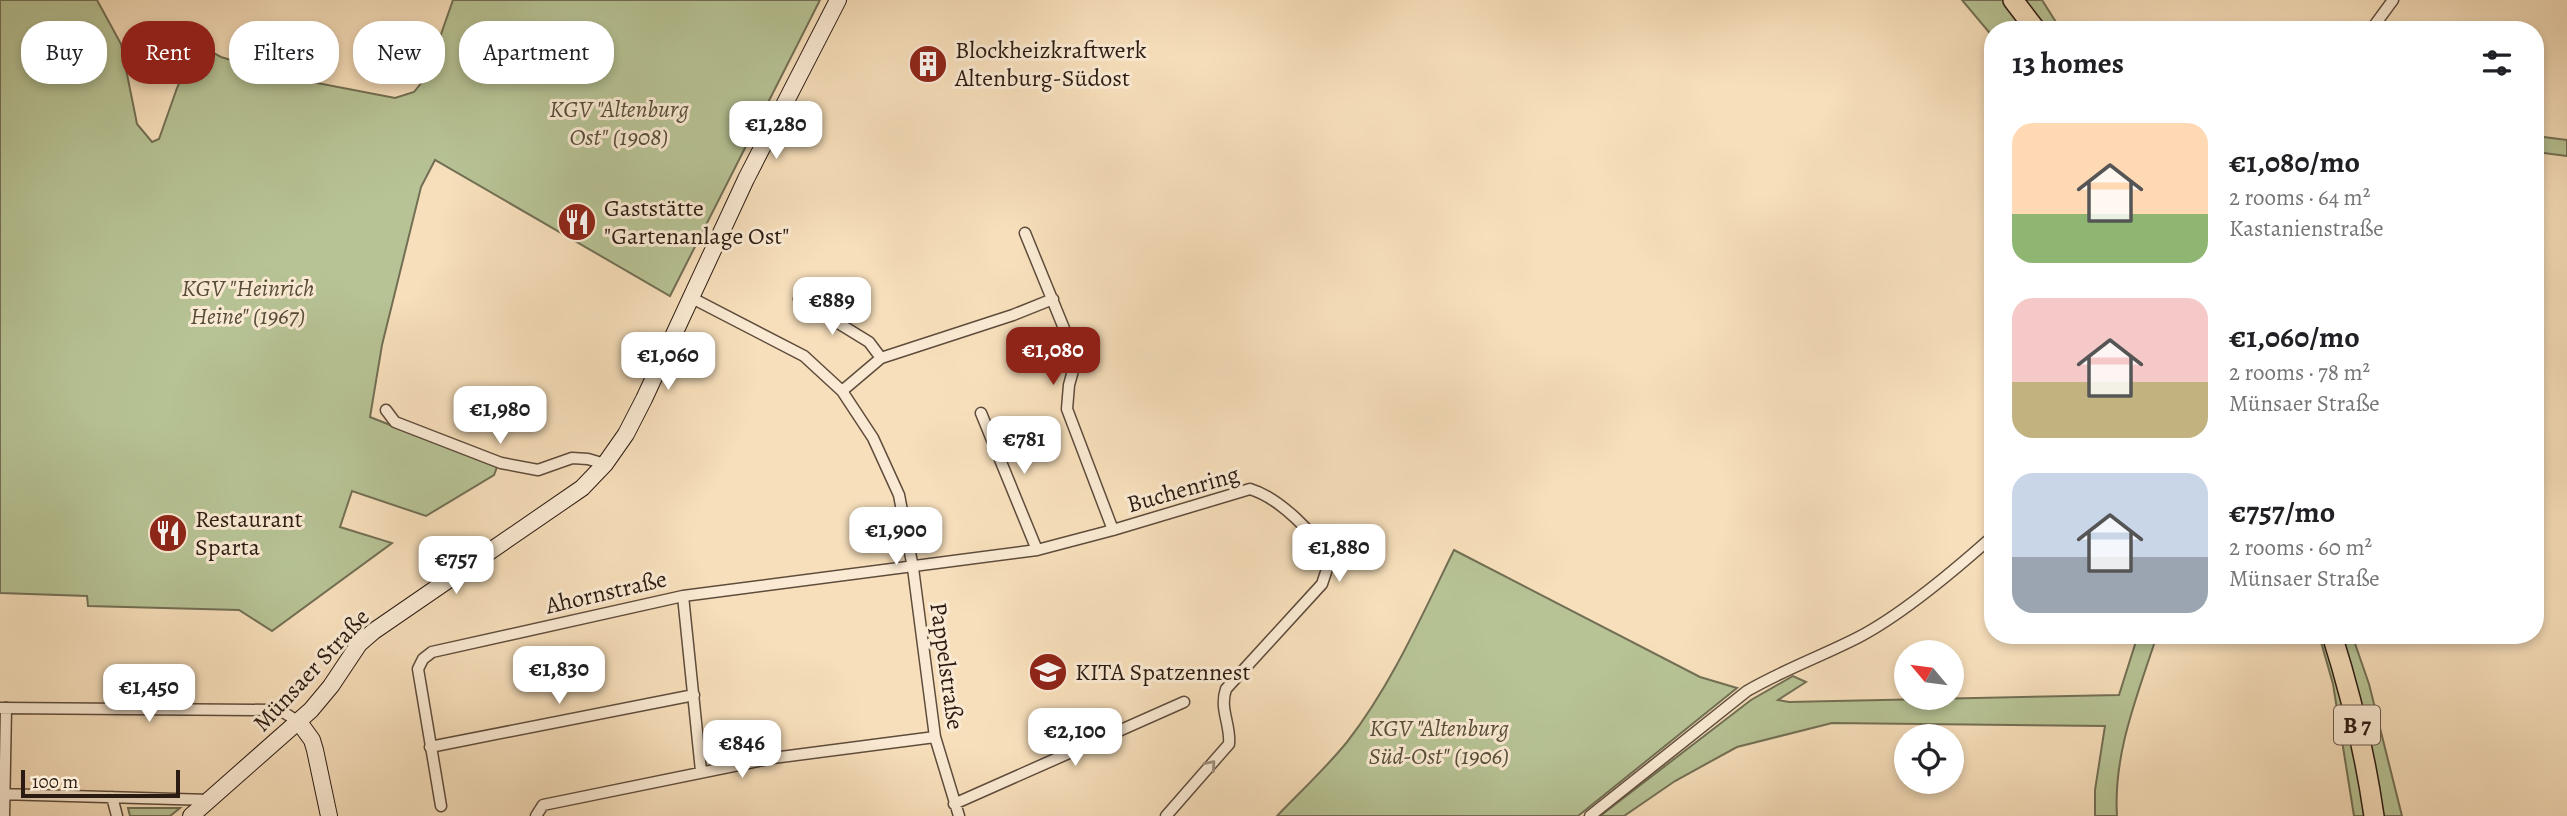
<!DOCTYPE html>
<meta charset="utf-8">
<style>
:root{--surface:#fff;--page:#f2f2f2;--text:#202124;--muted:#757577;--accent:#8f2418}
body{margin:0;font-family:Alegreya,serif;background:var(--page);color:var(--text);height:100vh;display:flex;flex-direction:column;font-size:26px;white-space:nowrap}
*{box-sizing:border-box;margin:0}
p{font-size:23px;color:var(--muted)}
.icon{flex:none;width:38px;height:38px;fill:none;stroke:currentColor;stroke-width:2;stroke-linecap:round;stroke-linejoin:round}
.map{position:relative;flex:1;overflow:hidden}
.panel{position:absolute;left:1984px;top:21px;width:560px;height:623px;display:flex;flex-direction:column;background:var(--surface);border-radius:28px;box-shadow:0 4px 10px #0003}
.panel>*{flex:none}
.hud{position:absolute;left:21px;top:21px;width:665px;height:63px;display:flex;gap:14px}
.needle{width:46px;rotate:299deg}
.controls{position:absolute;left:1894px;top:640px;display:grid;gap:14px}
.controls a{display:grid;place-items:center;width:70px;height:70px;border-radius:50%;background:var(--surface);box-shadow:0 4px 10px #0003;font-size:35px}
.scale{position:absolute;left:21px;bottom:18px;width:159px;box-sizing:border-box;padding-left:7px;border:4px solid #2c1b12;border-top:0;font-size:19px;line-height:24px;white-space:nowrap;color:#2c1b12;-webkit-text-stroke:5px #faead3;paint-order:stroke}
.price{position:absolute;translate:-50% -60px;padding:0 16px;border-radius:14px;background:#fff;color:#222;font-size:23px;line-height:46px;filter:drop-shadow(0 2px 4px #0008)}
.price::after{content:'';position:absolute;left:50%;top:42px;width:21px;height:16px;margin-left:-10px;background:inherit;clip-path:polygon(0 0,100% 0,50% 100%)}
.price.on{background:var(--accent);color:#fff}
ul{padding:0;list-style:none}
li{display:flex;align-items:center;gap:21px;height:175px;padding:0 28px}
li span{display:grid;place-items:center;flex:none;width:196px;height:140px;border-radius:21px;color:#555}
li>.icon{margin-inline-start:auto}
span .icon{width:84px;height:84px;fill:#fffc;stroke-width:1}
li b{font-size:30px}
h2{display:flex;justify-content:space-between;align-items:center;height:84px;padding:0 28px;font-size:30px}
.tag{padding:0 24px;border-radius:28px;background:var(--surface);box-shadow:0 4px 10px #0003;font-size:24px;line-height:63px}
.tag.on{background:var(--accent);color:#fff}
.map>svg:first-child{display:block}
.green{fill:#b7c395;stroke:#726f54;stroke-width:2}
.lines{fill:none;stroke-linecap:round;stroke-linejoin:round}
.street-casing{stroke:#5f4c3c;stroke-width:13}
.secondary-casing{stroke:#2c1b12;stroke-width:18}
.highway-casing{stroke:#2c1b12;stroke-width:22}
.street{stroke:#faead3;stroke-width:10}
.secondary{stroke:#faead3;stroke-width:16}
.highway{stroke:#f7dfbb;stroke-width:19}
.oneway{stroke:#9d8d7c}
.labels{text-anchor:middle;stroke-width:6;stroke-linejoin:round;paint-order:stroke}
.shield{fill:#faead3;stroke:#6a594c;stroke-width:2}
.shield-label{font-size:23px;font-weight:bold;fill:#2c1b12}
.poi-label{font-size:24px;fill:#2c1b12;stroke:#faead3;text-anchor:start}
.park-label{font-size:24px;font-style:italic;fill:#564d39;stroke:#faead3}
.street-label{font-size:24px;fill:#2c1b12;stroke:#faead3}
</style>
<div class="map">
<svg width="2567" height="816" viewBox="0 0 2567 816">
<rect width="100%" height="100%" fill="#f7dfbb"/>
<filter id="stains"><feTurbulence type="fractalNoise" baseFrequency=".00286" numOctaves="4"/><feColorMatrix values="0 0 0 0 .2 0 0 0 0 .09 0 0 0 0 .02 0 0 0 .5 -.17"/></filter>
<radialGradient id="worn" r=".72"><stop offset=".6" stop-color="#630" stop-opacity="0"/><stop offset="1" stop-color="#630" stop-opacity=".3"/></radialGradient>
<path class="green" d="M0,0H97L121,44L137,124L152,142L159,139L177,88L197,44L221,57L286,77L395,98L414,92L426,77L453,0H820L670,296L435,160L421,187L382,345L370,417L497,467L494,475L426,516L352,491L340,527L392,543L272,631L239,610L88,606L87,596L0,593Z
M1962,0H2003L2026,30H1993V37Z
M2023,0H2042L2061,30H2046Z
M2536,136L2567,140V156L2536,152Z
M1454,550L1700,677L1737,688L1578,816H1277C1300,792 1326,768 1347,742C1392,684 1422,615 1454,550Z
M2138,635H2157C2138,694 2113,753 2117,816H2095V790L2105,726L1832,723L1737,747L1675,781L1624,816H1600L1751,700L1793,676L1806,682L1778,700L1789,702L2119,695Z
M2319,635H2352L2369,684L2402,816H2354L2333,684Z
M128,808H180L170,816H130Z"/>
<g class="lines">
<g class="street-casing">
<path id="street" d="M2371,30L2393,0
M1025,233L1072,348L1074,367L1069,385L1067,409L1113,530
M690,297L804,356L842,391L873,438L899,495L913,568L935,737L959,816
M799,299L869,342L881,358
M842,391L881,358L1013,315L1053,299
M386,410L395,422L501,463L538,470L572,458L588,459L605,464
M981,413L1037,550
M683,596L701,771
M0,708L272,710L283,712L299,722
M430,747L694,695
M0,794L210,800
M112,797L117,816
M954,804L1184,702
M441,806L418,669L423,659L432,652L683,596L1037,550L1113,530L1250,489C1280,498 1315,534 1330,560L1322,584L1226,689C1219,709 1231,725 1229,744L1166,816
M4,816L6,708
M536,816L543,805L773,758L935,737
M1590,816L1747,691C1783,670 1822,656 1859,637C1903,614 1956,569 1993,536"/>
</g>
<g class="secondary-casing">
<path id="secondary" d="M299,722L312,740L315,750L329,816
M191,816L311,710L331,686L359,644L374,631L582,488L605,464L626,434L644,399L746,179L838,0"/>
</g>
<g class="highway-casing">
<path id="highway" d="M2013,0L2036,30
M2332,635C2351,695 2365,754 2374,816"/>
</g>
<use href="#street" class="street"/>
<use href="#secondary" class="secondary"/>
<use href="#highway" class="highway"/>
</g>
<defs><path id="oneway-chevron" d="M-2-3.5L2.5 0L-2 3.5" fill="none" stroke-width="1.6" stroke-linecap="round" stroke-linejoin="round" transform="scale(1.75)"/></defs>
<use class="oneway" href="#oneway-chevron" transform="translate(1211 765) rotate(-49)"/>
<defs>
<g id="building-disc" transform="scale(2.0125)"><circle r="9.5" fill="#8f2418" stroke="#faead3"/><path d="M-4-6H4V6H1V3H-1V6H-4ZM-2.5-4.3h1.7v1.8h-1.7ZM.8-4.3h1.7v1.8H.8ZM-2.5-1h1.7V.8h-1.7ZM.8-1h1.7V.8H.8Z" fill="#fff"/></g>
<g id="restaurant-disc" transform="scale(2.0125)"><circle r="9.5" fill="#8f2418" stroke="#faead3"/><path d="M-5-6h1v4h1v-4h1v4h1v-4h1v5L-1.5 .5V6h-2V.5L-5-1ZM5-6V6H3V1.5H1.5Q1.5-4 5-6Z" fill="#fff"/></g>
<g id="school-disc" transform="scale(2.0125)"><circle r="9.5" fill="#8f2418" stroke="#faead3"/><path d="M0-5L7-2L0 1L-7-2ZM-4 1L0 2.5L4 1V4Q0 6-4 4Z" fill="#fff"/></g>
</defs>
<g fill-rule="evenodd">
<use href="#building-disc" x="928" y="64"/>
<use href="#restaurant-disc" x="577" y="222"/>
<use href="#restaurant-disc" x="168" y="533"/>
<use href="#school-disc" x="1048" y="672"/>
</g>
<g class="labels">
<rect class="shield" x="2334" y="705.5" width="46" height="39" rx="5"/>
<g class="shield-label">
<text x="2357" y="733">B 7</text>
</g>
<g class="poi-label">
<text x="955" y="58">Blockheizkraftwerk<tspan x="955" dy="28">Altenburg-Südost</tspan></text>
<text x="604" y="216">Gaststätte<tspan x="604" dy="28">"Gartenanlage Ost"</tspan></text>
<text x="195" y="527">Restaurant<tspan x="195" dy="28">Sparta</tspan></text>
<text x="1075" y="680">KITA Spatzennest</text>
</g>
<g class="park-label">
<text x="619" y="117">KGV "Altenburg<tspan x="619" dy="28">Ost" (1908)</tspan></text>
<text x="248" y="296">KGV "Heinrich<tspan x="248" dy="28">Heine" (1967)</tspan></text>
<text x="1439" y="736">KGV "Altenburg<tspan x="1439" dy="28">Süd-Ost" (1906)</tspan></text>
</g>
<g class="street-label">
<text transform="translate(1183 489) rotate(-16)" y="8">Buchenring</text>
<text transform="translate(606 592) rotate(-13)" y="8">Ahornstraße</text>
<text transform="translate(947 666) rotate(82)" y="8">Pappelstraße</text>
<text transform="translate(311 670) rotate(-47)" y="8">Münsaer Straße</text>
</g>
</g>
<rect width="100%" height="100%" filter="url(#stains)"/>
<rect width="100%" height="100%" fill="url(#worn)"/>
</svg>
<div class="controls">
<a><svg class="needle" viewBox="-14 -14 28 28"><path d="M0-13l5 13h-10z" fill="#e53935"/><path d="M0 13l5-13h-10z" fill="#757577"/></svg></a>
<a><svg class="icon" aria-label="locate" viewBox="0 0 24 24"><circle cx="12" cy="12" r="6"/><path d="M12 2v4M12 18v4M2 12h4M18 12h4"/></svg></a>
</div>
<div class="scale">100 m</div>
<b class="price" style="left:776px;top:161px">€1,280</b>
<b class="price" style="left:832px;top:337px">€889</b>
<b class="price on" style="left:1053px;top:387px">€1,080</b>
<b class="price" style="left:668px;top:392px">€1,060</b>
<b class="price" style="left:500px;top:446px">€1,980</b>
<b class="price" style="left:1024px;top:476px">€781</b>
<b class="price" style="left:896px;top:567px">€1,900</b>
<b class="price" style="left:1339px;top:584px">€1,880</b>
<b class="price" style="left:456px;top:596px">€757</b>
<b class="price" style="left:559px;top:706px">€1,830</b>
<b class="price" style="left:149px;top:724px">€1,450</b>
<b class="price" style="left:1075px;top:768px">€2,100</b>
<b class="price" style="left:742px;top:780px">€846</b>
<div class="hud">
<a class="tag">Buy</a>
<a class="tag on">Rent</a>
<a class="tag">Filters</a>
<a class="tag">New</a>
<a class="tag">Apartment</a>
</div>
<section class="panel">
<h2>13 homes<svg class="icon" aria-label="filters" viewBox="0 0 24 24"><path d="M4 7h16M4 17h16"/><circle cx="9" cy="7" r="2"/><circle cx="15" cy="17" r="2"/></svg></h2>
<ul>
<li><span style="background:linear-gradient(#ffd9b3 65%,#8fb573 0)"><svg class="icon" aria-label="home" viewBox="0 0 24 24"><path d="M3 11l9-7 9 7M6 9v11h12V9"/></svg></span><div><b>€1,080/mo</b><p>2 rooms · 64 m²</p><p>Kastanienstraße</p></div></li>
<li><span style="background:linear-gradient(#f6c9c9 60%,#c2b280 0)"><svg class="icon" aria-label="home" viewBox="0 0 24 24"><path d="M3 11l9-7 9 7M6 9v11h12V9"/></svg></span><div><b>€1,060/mo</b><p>2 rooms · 78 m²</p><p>Münsaer Straße</p></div></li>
<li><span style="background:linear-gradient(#c9d6e8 60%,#9aa5b1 0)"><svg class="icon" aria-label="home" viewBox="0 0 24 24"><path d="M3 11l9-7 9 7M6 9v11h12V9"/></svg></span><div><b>€757/mo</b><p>2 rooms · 60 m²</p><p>Münsaer Straße</p></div></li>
</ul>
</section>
</div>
